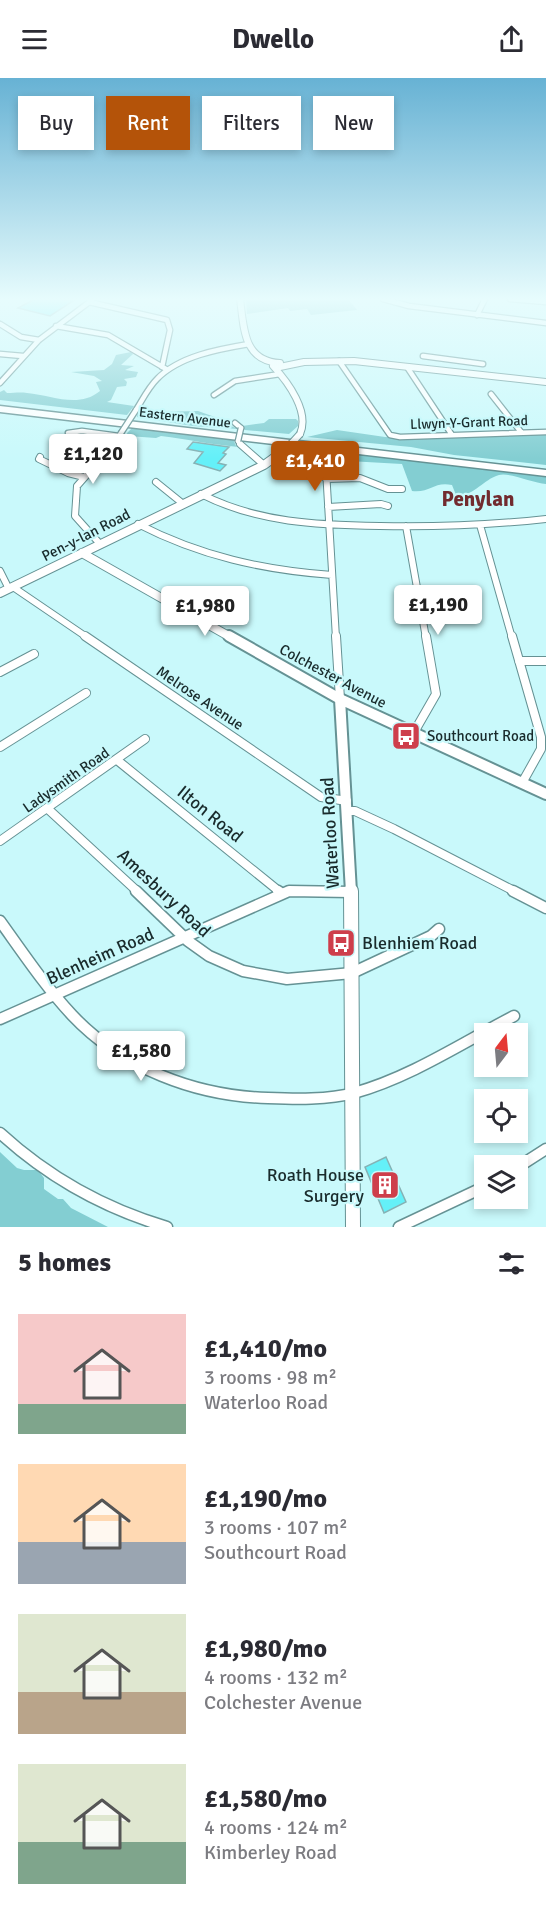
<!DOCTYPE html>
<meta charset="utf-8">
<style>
:root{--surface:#fff;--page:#f7f7f7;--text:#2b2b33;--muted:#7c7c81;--accent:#b45309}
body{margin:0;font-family:Signika,sans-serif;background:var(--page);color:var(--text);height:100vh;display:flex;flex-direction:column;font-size:22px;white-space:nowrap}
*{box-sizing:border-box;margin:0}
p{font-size:20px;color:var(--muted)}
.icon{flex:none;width:33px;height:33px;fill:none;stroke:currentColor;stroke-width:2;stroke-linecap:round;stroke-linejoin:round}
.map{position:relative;height:1149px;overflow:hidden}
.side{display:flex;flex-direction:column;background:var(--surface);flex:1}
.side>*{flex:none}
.top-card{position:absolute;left:18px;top:18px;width:510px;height:54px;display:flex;gap:12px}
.needle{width:39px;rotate:16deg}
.buttons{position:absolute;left:474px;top:945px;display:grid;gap:12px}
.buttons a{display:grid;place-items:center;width:54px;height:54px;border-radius:0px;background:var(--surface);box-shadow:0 3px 9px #0003;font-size:30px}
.price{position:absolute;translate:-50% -51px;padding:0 14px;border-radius:6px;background:#fff;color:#222;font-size:20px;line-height:39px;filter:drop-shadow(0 2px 3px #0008)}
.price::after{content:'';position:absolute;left:50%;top:36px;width:18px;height:14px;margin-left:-9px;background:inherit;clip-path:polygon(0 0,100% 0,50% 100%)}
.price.on{background:var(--accent);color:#fff}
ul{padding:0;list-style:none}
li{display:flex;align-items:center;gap:18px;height:150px;padding:0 18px}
li span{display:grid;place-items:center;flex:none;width:168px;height:120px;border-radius:0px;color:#555}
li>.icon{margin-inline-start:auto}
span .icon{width:72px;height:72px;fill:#fffc;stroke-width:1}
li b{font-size:26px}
h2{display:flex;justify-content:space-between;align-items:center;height:72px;padding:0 18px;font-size:26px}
.tag{padding:0 21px;border-radius:0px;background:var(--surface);box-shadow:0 3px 9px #0003;font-size:21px;line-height:54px}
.tag.on{background:var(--accent);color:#fff}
header{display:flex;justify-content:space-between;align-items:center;height:78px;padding:0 18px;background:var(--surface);font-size:27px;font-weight:700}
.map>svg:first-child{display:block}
.green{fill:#83ced2}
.building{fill:#64f0f8;stroke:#85b2b5;stroke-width:1.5}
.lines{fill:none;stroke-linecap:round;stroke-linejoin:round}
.street-far3-casing{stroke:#659294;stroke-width:7}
.street-far2-casing{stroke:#659294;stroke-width:8}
.street-far1-casing{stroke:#659294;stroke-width:10}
.street-casing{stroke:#659294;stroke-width:13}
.secondary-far3-casing{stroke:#659294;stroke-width:8}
.secondary-far2-casing{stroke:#659294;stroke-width:10}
.secondary-far1-casing{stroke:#659294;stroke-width:14}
.secondary-casing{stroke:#659294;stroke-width:16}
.highway-casing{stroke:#659294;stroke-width:3}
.street-far3{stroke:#fff;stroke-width:4.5}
.street-far2{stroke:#fff;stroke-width:6}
.street-far1{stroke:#fff;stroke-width:8}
.street{stroke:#fff;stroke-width:10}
.secondary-far3{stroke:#fff;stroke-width:6}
.secondary-far2{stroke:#fff;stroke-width:8}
.secondary-far1{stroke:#fff;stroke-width:10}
.secondary{stroke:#fff;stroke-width:14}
.highway{fill:#fff;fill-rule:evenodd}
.street-bridge-casing{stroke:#659294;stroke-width:7;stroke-linecap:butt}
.secondary-bridge-far1-casing{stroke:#659294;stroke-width:8;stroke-linecap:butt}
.secondary-bridge-casing{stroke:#659294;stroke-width:10;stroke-linecap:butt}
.street-bridge{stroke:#fff;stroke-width:4.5}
.secondary-bridge-far1{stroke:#fff;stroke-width:6}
.secondary-bridge{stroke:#fff;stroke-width:8}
.labels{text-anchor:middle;stroke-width:4.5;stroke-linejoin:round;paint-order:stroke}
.far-street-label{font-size:14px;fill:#192b2c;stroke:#c9f9fb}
.street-label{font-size:15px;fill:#192b2c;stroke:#c9f9fb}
.poi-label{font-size:15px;fill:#192b2c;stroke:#c9f9fb;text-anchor:start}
.near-street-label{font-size:18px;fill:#192b2c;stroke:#c9f9fb}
.near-poi-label{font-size:18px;fill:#192b2c;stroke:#c9f9fb;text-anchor:start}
.district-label{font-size:21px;font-weight:bold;fill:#722b2f;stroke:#c9f9fb}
</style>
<header><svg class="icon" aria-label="menu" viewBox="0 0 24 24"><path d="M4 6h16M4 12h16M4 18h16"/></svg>Dwello<svg class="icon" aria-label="share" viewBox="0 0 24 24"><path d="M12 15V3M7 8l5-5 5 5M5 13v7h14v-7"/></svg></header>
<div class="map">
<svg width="546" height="1149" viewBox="0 0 546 1149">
<rect width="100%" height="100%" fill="#c9f9fb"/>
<path class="green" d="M246,221H348L357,232L311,237L307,231L290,233L288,230L247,236Z
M131,274L133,276L121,287L134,288L125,292L138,294L136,299L124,301L127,304L126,308L117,309L111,322L107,324L134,328L127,337L0,322V314L4,312L7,315C14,315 20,314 27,315C52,317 78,331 100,313L96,304L102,303L94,298L71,294L104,292L112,286L116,277Z
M143,329L160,334L198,333L229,344L231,348L238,351L193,348L137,339V333Z
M269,341H296L298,343V348L289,356L245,352L242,348L264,345Z
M132,350L233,361L236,368L239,369C213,367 187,361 161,358L156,360L128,358L127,355Z
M337,352L385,359L428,361L546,356V387L454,377L411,369L307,359Z
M300,370L546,397V406C533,405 509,394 499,397C482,402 474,419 456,417L452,407C434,403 431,415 412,413L402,386L331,382L326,377L287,381Z
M0,1074L17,1090L24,1092H38L44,1100V1111L58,1121H63L71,1130L108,1149H0Z"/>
<path class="building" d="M35,221H61L73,223L50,238L18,230Z
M193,364L229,369L223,375L226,376L218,385L226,387L220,393L194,385L203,374L187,371Z
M386,1079L406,1124L384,1135L365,1089Z"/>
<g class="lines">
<g class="street-far3-casing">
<path id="street-far3" d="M383,221L409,228L546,245
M510,221L546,224
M89,224L167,242L170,252L162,289
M477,237L485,221
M0,246L21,259L39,262
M56,248L108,257L166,291
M0,276L23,278
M423,278L483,286
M339,283L390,357L400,359L546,354
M407,289L452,357
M0,305L39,262L92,222
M491,316L521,354
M214,317L235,303L280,296
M136,332C143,321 148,310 157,301C179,278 219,271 249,266
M235,345L241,350
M68,355L82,353L119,358
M238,363L241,367
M113,367L121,355"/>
</g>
<g class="street-far2-casing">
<path id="street-far2" d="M240,366L264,387
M308,374L325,375L336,560
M40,379L39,381L68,395L84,399
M326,401L360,400L388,411H402
M156,404L182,425
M201,416C258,445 317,447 380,448C436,449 491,447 546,441
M328,429L381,426L388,428
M138,446C200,478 263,492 332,497
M480,447L512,560
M406,448L426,560
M100,466L75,438L77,408L114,366
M0,493L9,511
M13,509L88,560"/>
</g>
<g class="street-far1-casing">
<path id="street-far1" d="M85,558L321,719L347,723
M336,558L340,621
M512,558L541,659V671L522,705
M519,583H546
M0,594L34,576
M413,656L436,616L426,558
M0,669L86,615
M117,682L280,814
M48,731L138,814
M347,733H355L394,751L516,814
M0,763L145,661
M286,814H351"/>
</g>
<g class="street-casing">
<path id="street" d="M136,813L188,863L209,878L243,893L287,901L352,895L431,858L439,851
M278,813L282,816
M513,813L546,830
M0,843C23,875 45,908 72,937C122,990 195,1018 268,1020C295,1021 328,1022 354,1015C411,999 462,965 514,938
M0,941L289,813L351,814
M0,1055C49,1100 103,1130 167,1149
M518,1089L546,1071
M399,1149L484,1109"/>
</g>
<g class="secondary-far3-casing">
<path id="secondary-far3" d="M240,221C244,250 243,283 280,285
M273,288C288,304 310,334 300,356
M275,290L304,284L354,283L546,304"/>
</g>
<g class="secondary-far2-casing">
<path id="secondary-far2" d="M82,475L232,560
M0,515L264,387L289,369"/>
</g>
<g class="secondary-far1-casing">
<path id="secondary-far1" d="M229,558L340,621L546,716
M340,621L351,814"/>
</g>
<g class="secondary-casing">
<path id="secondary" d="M351,813L353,1149"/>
</g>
<g class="highway-casing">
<path id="highway" d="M0,328L546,392V398L0,334Z"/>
</g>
<use href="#street-far3" class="street-far3"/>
<use href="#street-far2" class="street-far2"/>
<use href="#street-far1" class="street-far1"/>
<use href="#street" class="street"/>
<use href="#secondary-far3" class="secondary-far3"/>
<use href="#secondary-far2" class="secondary-far2"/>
<use href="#secondary-far1" class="secondary-far1"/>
<use href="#secondary" class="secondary"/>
<use href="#highway" class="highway"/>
<g class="street-bridge-casing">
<path id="street-bridge" d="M121,355L136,332
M238,363L241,350"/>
</g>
<g class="secondary-bridge-far1-casing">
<path id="secondary-bridge-far1" d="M290,367L300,356"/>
</g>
<g class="secondary-bridge-casing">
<path id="secondary-bridge" d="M289,369L292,366"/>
</g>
<use href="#street-bridge" class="street-bridge"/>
<use href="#secondary-bridge-far1" class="secondary-bridge-far1"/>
<use href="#secondary-bridge" class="secondary-bridge"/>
</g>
<linearGradient id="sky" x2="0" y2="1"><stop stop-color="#67b2d4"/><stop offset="0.58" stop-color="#e7fcfd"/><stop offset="1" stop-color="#e7fcfd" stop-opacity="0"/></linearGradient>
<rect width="546" height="381" fill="url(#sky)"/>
<defs>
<g id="bus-square" transform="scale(1.5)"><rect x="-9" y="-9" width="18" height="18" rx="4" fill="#ce3e4b" stroke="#c9f9fb"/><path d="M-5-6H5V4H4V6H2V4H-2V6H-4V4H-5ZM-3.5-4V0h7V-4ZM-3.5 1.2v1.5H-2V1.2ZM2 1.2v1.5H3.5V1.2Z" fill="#fff"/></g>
<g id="building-square" transform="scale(1.5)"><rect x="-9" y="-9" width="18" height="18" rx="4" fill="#ce3e4b" stroke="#c9f9fb"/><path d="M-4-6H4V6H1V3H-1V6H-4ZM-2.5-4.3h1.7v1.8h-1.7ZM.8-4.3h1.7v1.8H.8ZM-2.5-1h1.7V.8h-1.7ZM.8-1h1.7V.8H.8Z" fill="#fff"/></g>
</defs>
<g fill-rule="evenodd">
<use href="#bus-square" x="406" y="658"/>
<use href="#bus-square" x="341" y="865"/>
<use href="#building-square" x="385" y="1107"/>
</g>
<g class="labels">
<g class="far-street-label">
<text transform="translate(185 339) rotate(7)" y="5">Eastern Avenue</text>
<text transform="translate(469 344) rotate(-2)" y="5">Llwyn-Y-Grant Road</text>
</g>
<g class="street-label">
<text transform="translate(86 457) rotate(-27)" y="5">Pen-y-lan Road</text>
<text transform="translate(333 598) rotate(28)" y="5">Colchester Avenue</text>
<text transform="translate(200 620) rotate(34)" y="5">Melrose Avenue</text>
<text transform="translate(66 702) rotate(-35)" y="5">Ladysmith Road</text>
</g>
<g class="poi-label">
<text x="427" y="663">Southcourt Road</text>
</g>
<g class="near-street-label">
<text transform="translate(210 736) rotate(39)" y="6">Ilton Road</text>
<text transform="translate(330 755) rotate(-93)" y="6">Waterloo Road</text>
<text transform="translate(164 815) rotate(43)" y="6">Amesbury Road</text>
<text transform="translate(100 878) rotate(-24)" y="6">Blenheim Road</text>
</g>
<g class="near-poi-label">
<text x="362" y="871">Blenhiem Road</text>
<text x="364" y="1103" text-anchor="end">Roath House<tspan x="364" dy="21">Surgery</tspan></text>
</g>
<g class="district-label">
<text x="478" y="428">Penylan</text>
</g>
</g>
</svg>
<div class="buttons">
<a><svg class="needle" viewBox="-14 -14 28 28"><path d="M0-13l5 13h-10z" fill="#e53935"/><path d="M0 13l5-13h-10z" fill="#7c7c81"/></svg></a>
<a><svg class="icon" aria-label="locate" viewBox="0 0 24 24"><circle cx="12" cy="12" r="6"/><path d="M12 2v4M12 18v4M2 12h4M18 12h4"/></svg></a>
<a><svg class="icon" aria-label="layers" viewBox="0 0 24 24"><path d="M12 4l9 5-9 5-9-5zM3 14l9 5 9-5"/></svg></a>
</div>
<b class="price" style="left:93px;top:407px">£1,120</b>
<b class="price on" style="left:315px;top:414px">£1,410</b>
<b class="price" style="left:438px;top:558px">£1,190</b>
<b class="price" style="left:205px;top:559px">£1,980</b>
<b class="price" style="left:141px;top:1004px">£1,580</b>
<div class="top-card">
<a class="tag">Buy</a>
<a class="tag on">Rent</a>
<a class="tag">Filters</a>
<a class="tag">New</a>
</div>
</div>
<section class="side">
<h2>5 homes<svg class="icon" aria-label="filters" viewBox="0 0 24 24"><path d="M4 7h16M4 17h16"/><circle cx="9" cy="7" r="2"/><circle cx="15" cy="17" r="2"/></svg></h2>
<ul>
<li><span style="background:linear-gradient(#f6c9c9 75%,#7fa58c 0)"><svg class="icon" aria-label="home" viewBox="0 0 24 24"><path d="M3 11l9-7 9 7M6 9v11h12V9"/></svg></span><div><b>£1,410/mo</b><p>3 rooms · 98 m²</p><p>Waterloo Road</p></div></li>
<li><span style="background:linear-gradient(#ffd9b3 65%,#9aa5b1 0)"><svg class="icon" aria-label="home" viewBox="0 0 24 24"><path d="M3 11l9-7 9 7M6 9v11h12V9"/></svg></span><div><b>£1,190/mo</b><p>3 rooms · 107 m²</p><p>Southcourt Road</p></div></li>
<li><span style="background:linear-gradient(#dfe7d0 65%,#b9a48a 0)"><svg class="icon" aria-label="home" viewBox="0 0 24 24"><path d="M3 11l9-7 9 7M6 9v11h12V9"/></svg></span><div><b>£1,980/mo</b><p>4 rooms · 132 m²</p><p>Colchester Avenue</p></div></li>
<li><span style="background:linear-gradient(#dfe7d0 65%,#7fa58c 0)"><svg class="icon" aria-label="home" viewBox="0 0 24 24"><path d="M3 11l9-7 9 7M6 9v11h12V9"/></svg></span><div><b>£1,580/mo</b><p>4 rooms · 124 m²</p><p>Kimberley Road</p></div></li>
</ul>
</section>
